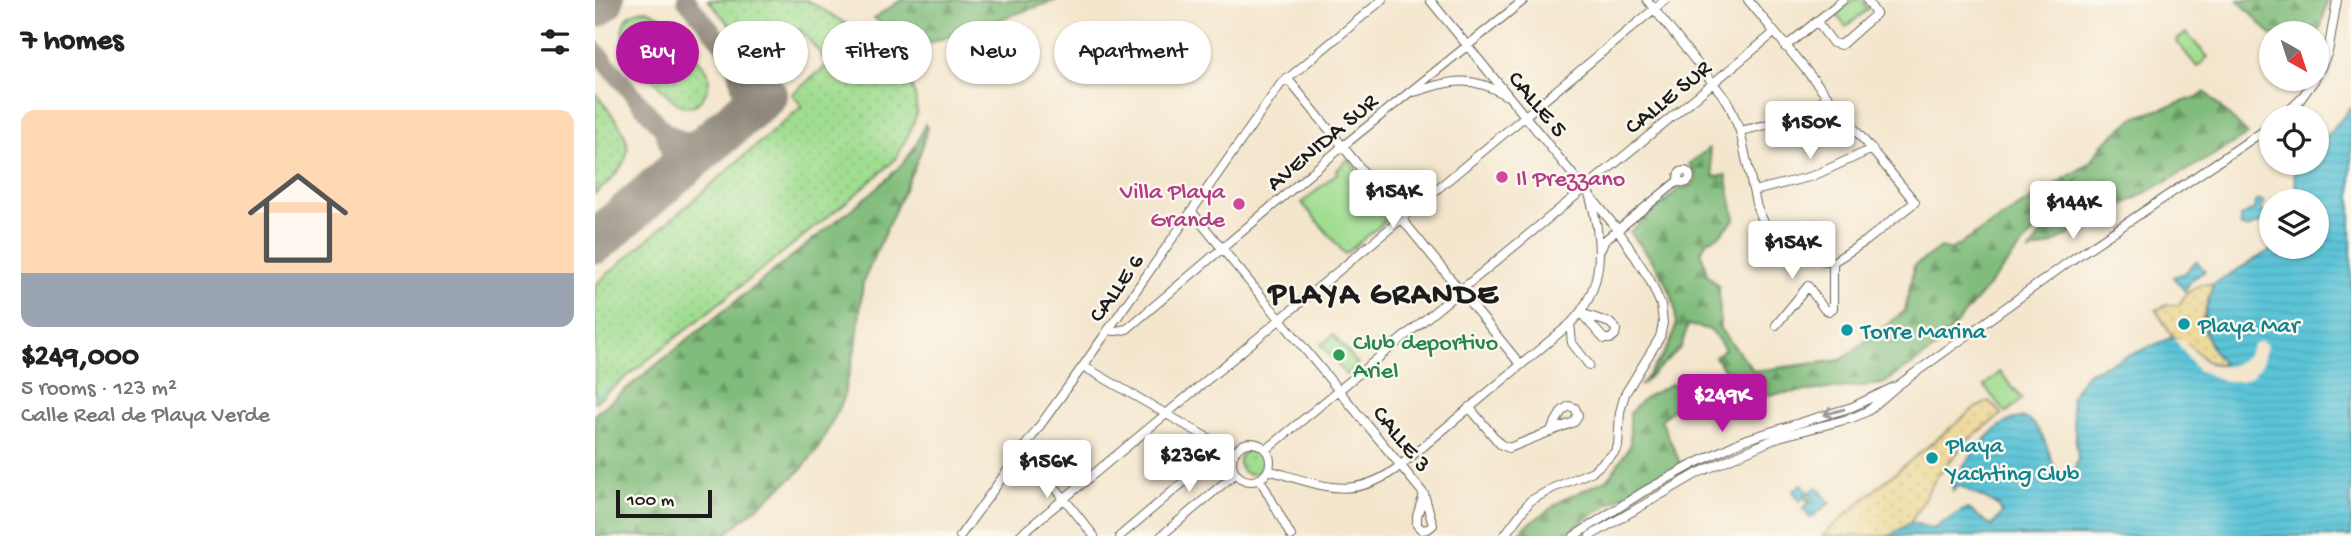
<!DOCTYPE html>
<meta charset="utf-8">
<style>
:root{--surface:#fff;--page:#f2f2f2;--text:#222;--muted:#767676;--accent:#b5179e}
body{margin:0;font-family:"Gochi Hand",sans-serif;background:var(--page);color:var(--text);height:100vh;display:flex;flex-direction:column;font-size:26px;white-space:nowrap}
*{box-sizing:border-box;margin:0}
p{font-size:23px;color:var(--muted)}
.icon{flex:none;width:38px;height:38px;fill:none;stroke:currentColor;stroke-width:2;stroke-linecap:round;stroke-linejoin:round}
.map{position:relative;flex:1;overflow:hidden}
.panel{display:flex;flex-direction:column;background:var(--surface);width:595px}
.panel>*{flex:none}
.banner{position:absolute;left:21px;top:21px;width:665px;height:63px;display:flex;gap:14px}
.needle{width:46px;rotate:141deg}
.buttons{position:absolute;left:1664px;top:21px;display:grid;gap:14px}
.buttons a{display:grid;place-items:center;width:70px;height:70px;border-radius:50%;background:var(--surface);box-shadow:0 2px 5px #0004;font-size:35px}
.scale{position:absolute;left:21px;bottom:18px;width:96px;box-sizing:border-box;padding-left:7px;border:4px solid #1c1c1c;border-top:0;font-size:19px;line-height:24px;white-space:nowrap;color:#1c1c1c;-webkit-text-stroke:5px #fbf7ec;paint-order:stroke}
.price{position:absolute;translate:-50% -60px;padding:0 16px;border-radius:7px;background:#fff;color:#222;font-size:23px;line-height:46px;filter:drop-shadow(0 2px 4px #0008)}
.price::after{content:'';position:absolute;left:50%;top:42px;width:21px;height:16px;margin-left:-10px;background:inherit;clip-path:polygon(0 0,100% 0,50% 100%)}
.price.on{background:var(--accent);color:#fff}
ul{padding:0;list-style:none}
li{display:grid;align-content:center;gap:14px;height:371px;padding:0 21px}
li span{display:grid;place-items:center;height:217px;border-radius:14px;color:#555}
li>.icon{margin-inline-start:auto}
span .icon{width:126px;height:126px;fill:#fffc;stroke-width:1}
li b{font-size:30px}
h2{display:flex;justify-content:space-between;align-items:center;height:84px;padding:0 21px;font-size:30px}
.chip{padding:0 24px;border-radius:32px;background:var(--surface);box-shadow:0 2px 5px #0004;font-size:24px;line-height:63px}
.chip.on{background:var(--accent);color:#fff}
main{display:flex;flex:1;min-height:0}
.map>svg:first-child{display:block}
.grass{fill:url(#grass-dots);stroke:#5e7c56;stroke-width:2}
.forest{fill:url(#forest-firs);stroke:#4e6c4c;stroke-width:2}
.sand{fill:url(#sand-dots);stroke:#857b5d;stroke-width:2}
.garden{fill:#a0dd91;stroke:#5e7c56;stroke-width:2}
.water{fill:url(#water-rules);stroke:#3c707a;stroke-width:2}
.pier{fill:#f4e6cd}
.lines{fill:none;stroke-linecap:round;stroke-linejoin:round}
.stream{stroke:#5cc4d8;stroke-width:2}
.taxiway{stroke:#888174;stroke-width:18}
.runway{stroke:#888174;stroke-width:44}
.minor-casing{stroke:#68635a;stroke-width:10}
.minor{stroke:#fff;stroke-width:8}
.oneway{stroke:#999}
.hotel-dot{fill:#d1479c;stroke:#fbf7ec;stroke-width:2.5}
.culture-dot{fill:#0f9aa8;stroke:#fbf7ec;stroke-width:2.5}
.leisure-dot{fill:#2e9e5b;stroke:#fbf7ec;stroke-width:2.5}
.labels{text-anchor:middle;stroke-width:5;stroke-linejoin:round;paint-order:stroke}
.street-label{font-size:24px;fill:#1c1c1c;stroke:#fbf7ec}
.hotel-label{font-size:24px;fill:#b23c85;stroke:#fbf7ec;text-anchor:start}
.culture-label{font-size:24px;fill:#0d838f;stroke:#fbf7ec;text-anchor:start}
.leisure-label{font-size:24px;fill:#27864d;stroke:#fbf7ec;text-anchor:start}
.district-label{font-size:32px;font-weight:bold;letter-spacing:2px;fill:#1c1c1c;stroke:#fbf7ec}
</style>
<main>
<section class="panel">
<h2>7 homes<svg class="icon" aria-label="filters" viewBox="0 0 24 24"><path d="M4 7h16M4 17h16"/><circle cx="9" cy="7" r="2"/><circle cx="15" cy="17" r="2"/></svg></h2>
<ul>
<li><span style="background:linear-gradient(#ffd9b3 75%,#9aa5b1 0)"><svg class="icon" aria-label="home" viewBox="0 0 24 24"><path d="M3 11l9-7 9 7M6 9v11h12V9"/></svg></span><div><b>$249,000</b><p>5 rooms · 123 m²</p><p>Calle Real de Playa Verde</p></div></li>
</ul>
</section>
<div class="map">
<svg width="1756" height="536" viewBox="0 0 1756 536">
<defs>
<pattern id="grass-dots" width="8" height="8" patternUnits="userSpaceOnUse" patternTransform="scale(1.75)"><rect width="8" height="8" fill="#a0dd91"/><path d="M2 2h.1M6 6h.1" fill="none" stroke="#89bd7c" stroke-width="1.8" stroke-linecap="round"/></pattern>
<pattern id="forest-firs" width="22" height="20" patternUnits="userSpaceOnUse" patternTransform="scale(1.75)"><rect width="22" height="20" fill="#80bc7b"/><path d="M5 1l3.5 6h-7zM16 11l3.5 6h-7z" fill="#689864"/></pattern>
<pattern id="sand-dots" width="8" height="8" patternUnits="userSpaceOnUse" patternTransform="scale(1.75)"><rect width="8" height="8" fill="#eeda9e"/><path d="M2 2h.1M6 6h.1" fill="none" stroke="#ccba88" stroke-width="1.8" stroke-linecap="round"/></pattern>
<pattern id="water-rules" width="6" height="5" patternUnits="userSpaceOnUse" patternTransform="scale(1.75)"><rect width="6" height="5" fill="#5cc4d8"/><path d="M0 2.5h6" fill="none" stroke="#4fa8b9"/></pattern>
</defs>
<rect width="100%" height="100%" fill="#fbf7ec"/>
<filter id="ink" filterUnits="userSpaceOnUse"><feTurbulence type="fractalNoise" baseFrequency=".0143" numOctaves="2"/><feDisplacementMap in="SourceGraphic" scale="14" xChannelSelector="R" yChannelSelector="G"/><feConvolveMatrix kernelMatrix="1 2 1 2 8 2 1 2 1" color-interpolation-filters="sRGB"/></filter>
<filter id="wash" filterUnits="userSpaceOnUse"><feTurbulence type="fractalNoise" baseFrequency=".00686" numOctaves="4" result="noise"/><feDisplacementMap in="SourceGraphic" scale="28" xChannelSelector="R" yChannelSelector="G"/><feGaussianBlur stdDeviation="1.57" result="paint"/><feColorMatrix in="noise" values="0 0 0 0 0 0 0 0 0 0 0 0 0 0 0 0 0 1.4 0 .05"/><feComposite in="paint" operator="in"/></filter>
<g filter="url(#wash)">
<rect width="100%" height="100%" fill="#f4e6cd"/>
<path class="grass" d="M113,0H212L263,31L308,67L320,95L322,112L316,129L301,159L260,195L0,402V285L207,106L197,94L234,64L205,29L166,62Z
M52,10L65,16L112,70C120,88 101,118 81,102C67,92 39,57 31,43L27,32C28,17 38,10 52,10Z
M0,93C36,137 50,152 0,194Z
M644 462a12 12 0 1 1 24 0a12 12 0 1 1-24 0Z"/>
<path class="forest" d="M306,0H462L320,48L279,18Z
M1643,0H1733L1722,41V33L1676,35Z
M1610,92L1653,134L1607,162L1455,245L1434,252L1485,177L1340,349L1288,384L1149,397L1120,357L1130,349L1116,330L1093,325L1086,347L1045,386C1055,372 1067,359 1074,345C1096,303 1059,263 1035,232L1085,188C1102,189 1105,176 1094,164L1114,148L1119,177L1131,175L1140,219L1125,235L1112,241L1106,252L1112,274L1124,287L1125,329L1159,371L1246,360L1310,311L1319,266L1344,248L1355,250L1496,162L1508,144L1539,118L1605,96Z
M330,124L332,128L325,154L268,282L262,341L247,403L222,450L205,471L128,536H0V414L275,194C301,171 318,158 330,124Z
M1076,384L1086,388L1088,400L1066,420L1087,467C1046,486 1003,507 969,536H923L930,527L967,500L1013,479L1035,446V413L1049,398Z"/>
<path class="sand" d="M1607,284H1618L1608,318L1622,356L1629,365C1605,367 1599,341 1578,337L1561,310L1572,305H1584L1591,294Z
M1394,401L1407,414L1372,441L1342,476L1316,522L1295,536H1227L1272,496L1377,410Z"/>
<path class="garden" d="M1256,0H1267L1273,9L1251,27L1240,13Z
M1591,33L1613,57L1602,67L1581,41Z
M753,159L798,215L750,254L707,203L743,172L742,170Z
M738,335L763,364L751,375L726,345Z
M1405,372L1427,399L1411,413L1389,386Z"/>
<path class="water" d="M1756,106V536H1295L1316,522L1338,529L1372,508L1397,526L1407,513L1404,506L1363,485L1358,491L1357,482C1370,464 1410,403 1437,422C1442,426 1446,435 1449,440C1456,454 1456,467 1468,479L1478,474L1483,459L1476,397L1492,373L1578,337C1599,341 1605,367 1628,365C1604,330 1606,324 1618,284L1681,247H1722V201H1703L1699,173L1714,163H1722C1722,137 1745,126 1756,106Z
M1666,200L1669,203L1666,210L1669,212V221L1653,228L1646,227L1645,217L1659,209L1660,202Z
M1601,261L1610,271L1596,280L1590,291L1578,277L1590,273Z
M1207,484L1213,492L1210,494L1215,501L1218,499L1213,493L1222,487L1235,503L1215,518L1208,508L1214,503L1210,497L1205,501L1198,491Z"/>
<path class="pier" d="M1578,337L1588,339L1611,362L1621,366H1634L1646,361L1654,353L1658,345L1666,341L1672,346L1666,366L1656,377L1646,381H1630L1602,370Z"/>
<g class="lines">
<path class="stream" d="M0,397L13,388"/>
<path class="taxiway" d="M91,0L170,95
M0,10L6,0
M0,50L68,130
M140,63L147,95L141,120
M72,180L75,151L68,130L89,141L119,140"/>
<path class="runway" d="M0,6L7,0
M0,242L170,95"/>
</g>
</g>
<g filter="url(#ink)">
<g class="lines">
<g class="minor-casing">
<path id="minor" d="M835,0L1023,230L1055,280L1066,305L1068,323L1065,337L1030,394L1025,412L1023,446L1019,453L998,471L958,488L935,501L909,536
M1052,0L1133,102L1145,131L1162,208L1170,224L1187,243L1201,255L1238,262L1271,241L1320,202L1153,0
M1222,22L1238,43L1246,45L1281,14L1272,0
M1190,47L1248,0
M1722,76L1733,52L1742,0
M692,78L925,364
M819,92C855,81 876,74 910,95
M1687,117L1705,100L1720,79
M1145,131C1180,123 1203,119 1232,97
M1083 177a6 6 0 1 1 12 0a6 6 0 1 1-12 0Z
M1159,191L1218,176L1277,149
M597,212L829,494L838,525L833,529L827,530L822,525V516L829,494
M1006,249L1010,240L1084,180
M986,313L1015,323L1021,329L1020,335L1015,339H1009Z
M975,324L977,343L994,365
M1181,325L1213,286L1229,309L1234,311L1238,308V262
M513,330L521,331L532,329L748,146L929,0
M488,366L639,453
M874,407L905,444L914,448L979,422L983,415L980,408L974,406L967,411L955,432
M637 462a19 19 0 1 1 38 0a19 19 0 1 1-38 0Z
M428,447L499,536
M671,450L1179,33
M673,470C726,485 759,503 806,465L975,324C1011,288 1008,242 995,197
M665,479L696,536
M365,536L488,366L685,85L787,0
M424,536L1070,0
M525,536L630,447
M566,536L641,473
M979,536L1048,492L1099,464L1149,440L1257,407L1299,387
M995,536L1103,473L1184,437L1257,418L1273,411L1302,386L1475,261L1676,126"/>
</g>
<use href="#minor" class="minor"/>
</g>
<defs><path id="oneway-shaft" d="M-6 0H5M1.5-3L5.5 0L1.5 3" fill="none" stroke-width="1.6" stroke-linecap="round" stroke-linejoin="round" transform="scale(1.75)"/></defs>
<use class="oneway" href="#oneway-shaft" transform="translate(1239 412) rotate(164)"/>
</g>
<g class="hotel-dot">
<circle cx="907" cy="177" r="7"/>
<circle cx="644" cy="204" r="7"/>
</g>
<g class="culture-dot">
<circle cx="1589" cy="324" r="7"/>
<circle cx="1252" cy="330" r="7"/>
<circle cx="1337" cy="458" r="7"/>
</g>
<circle class="leisure-dot" cx="744" cy="355" r="7"/>
<g class="labels">
<g class="street-label">
<text transform="translate(1072 96) rotate(-39)" y="8">CALLE SUR</text>
<text transform="translate(944 103) rotate(50)" y="8">CALLE 5</text>
<text transform="translate(726 141) rotate(-40)" y="8">AVENIDA SUR</text>
<text transform="translate(520 287) rotate(-55)" y="8">CALLE 6</text>
<text transform="translate(808 438) rotate(51)" y="8">CALLE 3</text>
</g>
<g class="hotel-label">
<text x="921" y="185">Il Prezzano</text>
<text x="630" y="198" text-anchor="end">Villa Playa<tspan x="630" dy="28">Grande</tspan></text>
</g>
<g class="culture-label">
<text x="1603" y="332">Playa Mar</text>
<text x="1266" y="338">Torre Marina</text>
<text x="1351" y="452">Playa<tspan x="1351" dy="28">Yachting Club</tspan></text>
</g>
<g class="leisure-label">
<text x="758" y="349">Club deportivo<tspan x="758" dy="28">Ariel</tspan></text>
</g>
<g class="district-label">
<text x="789" y="302">PLAYA GRANDE</text>
</g>
</g>
</svg>
<div class="buttons">
<a><svg class="needle" viewBox="-14 -14 28 28"><path d="M0-13l5 13h-10z" fill="#e53935"/><path d="M0 13l5-13h-10z" fill="#767676"/></svg></a>
<a><svg class="icon" aria-label="locate" viewBox="0 0 24 24"><circle cx="12" cy="12" r="6"/><path d="M12 2v4M12 18v4M2 12h4M18 12h4"/></svg></a>
<a><svg class="icon" aria-label="layers" viewBox="0 0 24 24"><path d="M12 4l9 5-9 5-9-5zM3 14l9 5 9-5"/></svg></a>
</div>
<div class="scale">100 m</div>
<b class="price" style="left:1215px;top:161px">$150K</b>
<b class="price" style="left:798px;top:230px">$154K</b>
<b class="price" style="left:1478px;top:241px">$144K</b>
<b class="price" style="left:1197px;top:281px">$154K</b>
<b class="price on" style="left:1127px;top:434px">$249K</b>
<b class="price" style="left:594px;top:494px">$236K</b>
<b class="price" style="left:452px;top:500px">$156K</b>
<div class="banner">
<a class="chip on">Buy</a>
<a class="chip">Rent</a>
<a class="chip">Filters</a>
<a class="chip">New</a>
<a class="chip">Apartment</a>
</div>
</div>
</main>
